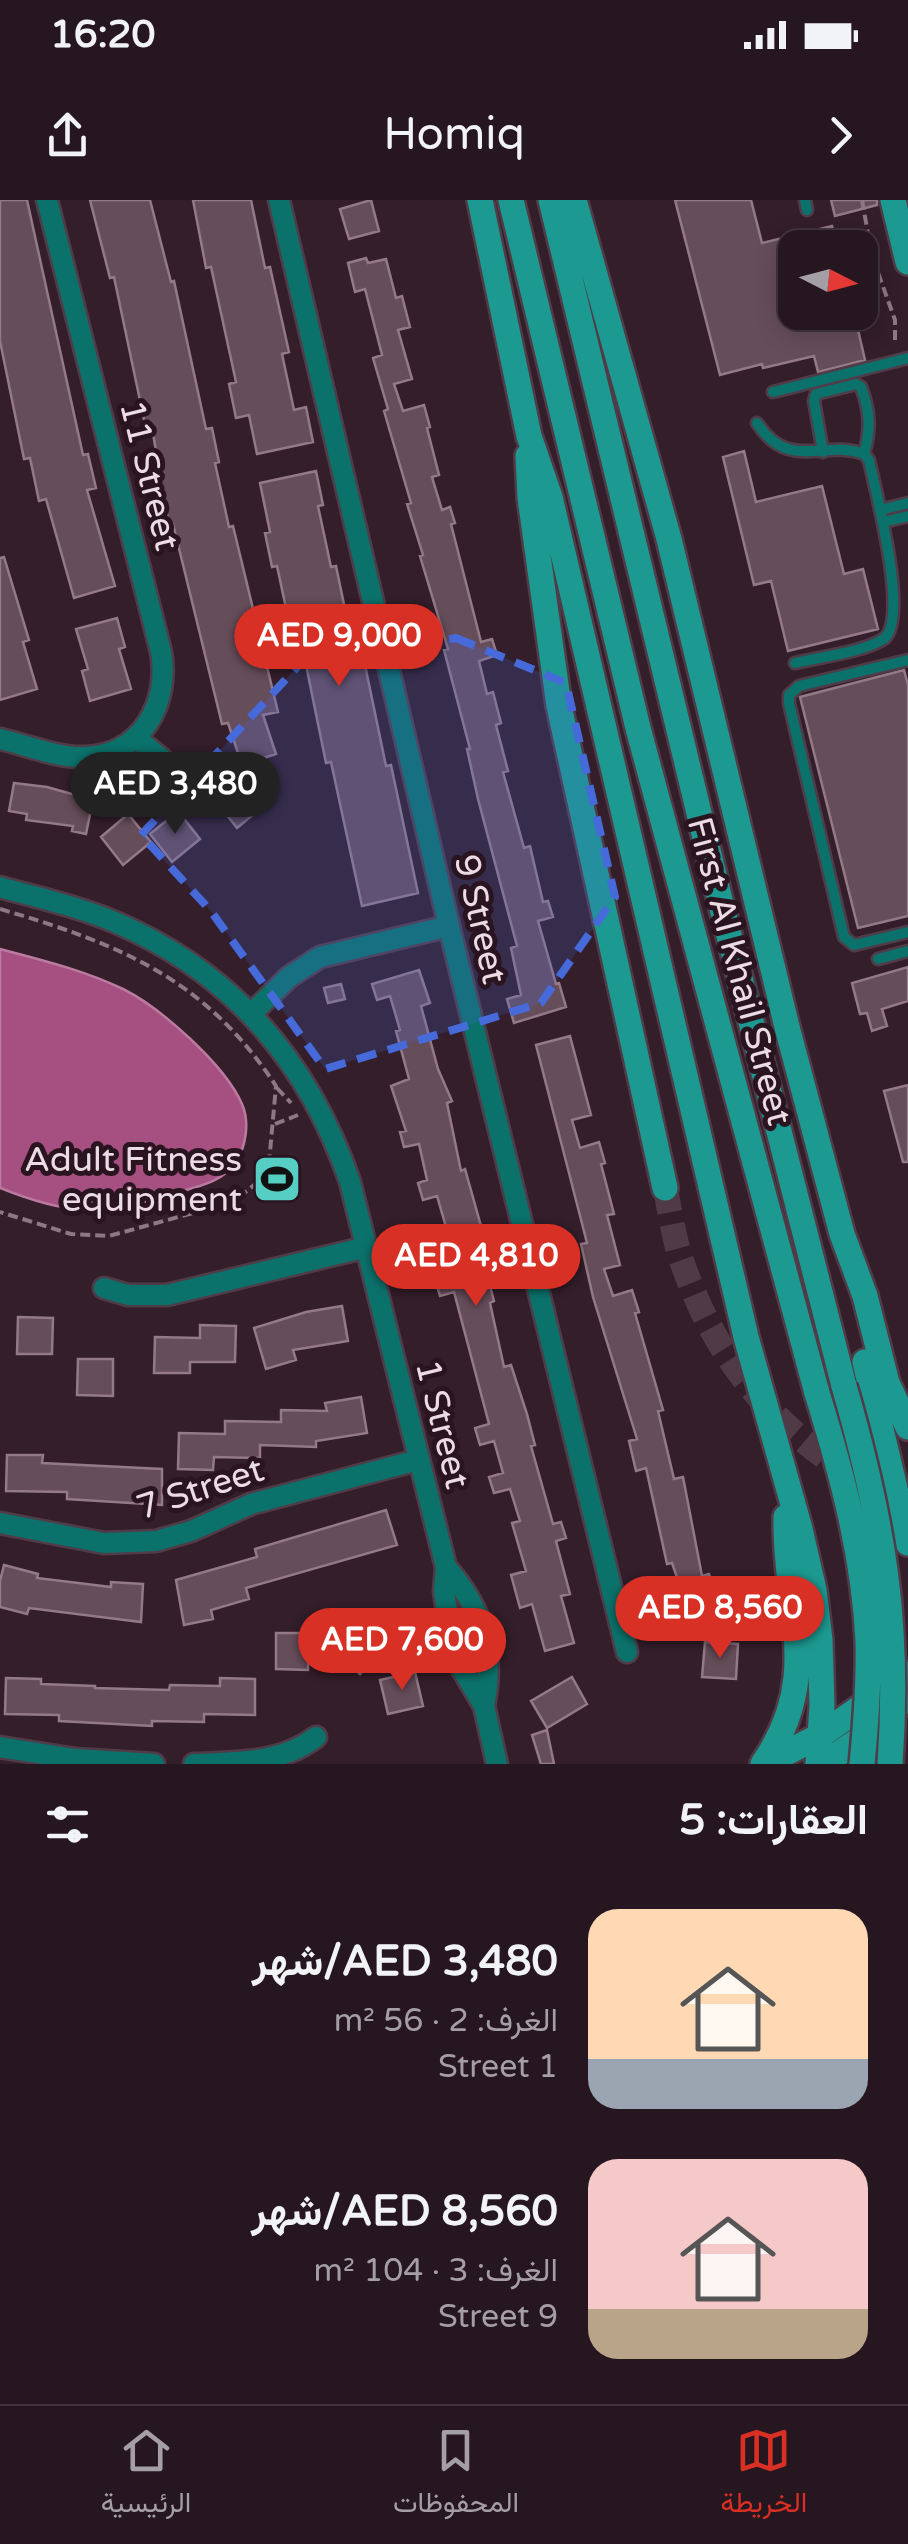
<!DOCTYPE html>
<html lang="ar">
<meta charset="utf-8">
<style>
:root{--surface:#261620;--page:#32232d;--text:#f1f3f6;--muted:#a49fa5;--line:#42353e;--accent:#d93025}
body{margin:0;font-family:"Varela Round",Vazirmatn,sans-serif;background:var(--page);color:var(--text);direction:rtl;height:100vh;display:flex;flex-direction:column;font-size:38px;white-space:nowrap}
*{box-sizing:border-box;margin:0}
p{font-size:32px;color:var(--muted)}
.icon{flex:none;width:55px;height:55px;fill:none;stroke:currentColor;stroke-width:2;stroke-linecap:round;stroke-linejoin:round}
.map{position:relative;height:1564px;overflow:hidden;direction:ltr}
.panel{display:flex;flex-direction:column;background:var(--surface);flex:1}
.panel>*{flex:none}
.needle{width:65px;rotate:96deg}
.tools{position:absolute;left:778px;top:30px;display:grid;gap:20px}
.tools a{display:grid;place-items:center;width:100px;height:100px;border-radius:20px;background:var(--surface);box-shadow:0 5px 25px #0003,0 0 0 2px var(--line);font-size:50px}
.price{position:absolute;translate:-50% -85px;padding:0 22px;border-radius:35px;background:var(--accent);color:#fff;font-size:32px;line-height:65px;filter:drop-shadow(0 2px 5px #0008)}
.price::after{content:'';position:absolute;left:50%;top:60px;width:30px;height:22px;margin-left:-15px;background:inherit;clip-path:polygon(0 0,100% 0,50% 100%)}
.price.on{background:#222;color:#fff}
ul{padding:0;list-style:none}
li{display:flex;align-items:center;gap:30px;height:250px;padding:0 40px}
li span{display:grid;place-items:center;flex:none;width:280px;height:200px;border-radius:30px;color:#555}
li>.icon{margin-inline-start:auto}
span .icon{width:120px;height:120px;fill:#fffc;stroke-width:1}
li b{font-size:42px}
h2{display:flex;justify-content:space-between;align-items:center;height:120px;padding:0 40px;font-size:42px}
.status{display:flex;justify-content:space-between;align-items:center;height:70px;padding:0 50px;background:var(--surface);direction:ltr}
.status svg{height:28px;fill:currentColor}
header{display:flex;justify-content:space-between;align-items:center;height:130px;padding:0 40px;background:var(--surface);font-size:45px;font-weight:600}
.tab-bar{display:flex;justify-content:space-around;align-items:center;height:140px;border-top:2px solid var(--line);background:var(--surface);font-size:28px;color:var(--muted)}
.tab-bar a{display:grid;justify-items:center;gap:5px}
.tab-bar .on{color:var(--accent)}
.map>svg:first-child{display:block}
.water{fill:#a65082;stroke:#bb7a9f;stroke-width:2.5}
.building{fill:#664d5a;stroke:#947987;stroke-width:2.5}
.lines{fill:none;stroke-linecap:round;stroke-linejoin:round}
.secondary-tunnel{stroke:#4f3a46;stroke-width:25;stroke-dasharray:25 12;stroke-linecap:butt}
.service-casing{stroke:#503c48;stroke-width:15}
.minor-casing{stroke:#503c48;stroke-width:25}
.secondary-casing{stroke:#503c48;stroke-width:30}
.path{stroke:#8c7983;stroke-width:4;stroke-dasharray:10 5;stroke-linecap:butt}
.service{stroke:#0b726b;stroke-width:10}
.minor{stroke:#0b726b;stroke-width:20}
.secondary{stroke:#1c9990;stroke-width:25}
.secondary-bridge-casing{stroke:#503c48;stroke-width:30;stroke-linecap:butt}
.secondary-bridge{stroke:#1c9990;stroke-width:25}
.marked{fill:#466ada;fill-opacity:0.2;stroke:#466ada;stroke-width:8;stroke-dasharray:20 12;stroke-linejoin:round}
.labels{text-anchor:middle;stroke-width:10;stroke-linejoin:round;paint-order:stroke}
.street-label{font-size:35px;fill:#ebdbe3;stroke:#291420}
.poi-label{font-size:35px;fill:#ebdbe3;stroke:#291420;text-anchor:end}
</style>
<div class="status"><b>16:20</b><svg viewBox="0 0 49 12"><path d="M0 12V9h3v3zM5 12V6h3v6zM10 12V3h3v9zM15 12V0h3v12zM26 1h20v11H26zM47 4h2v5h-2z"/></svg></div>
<header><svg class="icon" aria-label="forward" viewBox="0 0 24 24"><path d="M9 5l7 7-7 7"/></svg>Homiq<svg class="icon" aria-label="share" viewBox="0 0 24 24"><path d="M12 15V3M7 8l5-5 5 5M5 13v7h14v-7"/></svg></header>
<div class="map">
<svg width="908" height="1564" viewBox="0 0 908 1564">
<rect width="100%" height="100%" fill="#331e2a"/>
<path class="water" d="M0,749C42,760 83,770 123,789C161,808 225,865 242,904C250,922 246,946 236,962C224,983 191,988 169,995C101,1017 67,1015 0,988Z"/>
<path class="building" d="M0,0H27L83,255L88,254L96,288L87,290L115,386L74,398L46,299L39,301L30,258L24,259L0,141Z
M90,0H150L171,82L174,81L206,229L212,228L219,262L215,263L229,327L233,326L278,512L263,515L276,554L242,565L228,523L222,524L173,324L169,325L152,228L146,229L114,77L110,78Z
M193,0H251L265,68L270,67L289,152L282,154L294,210L306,207L313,242L257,254L249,215L236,218L229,184L236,182L211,67L206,68Z
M371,0L379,31L349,39L340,9Z
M675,0H751L762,43L832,26L838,48H795V112H854L865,160L818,172L814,156L763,168L762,164L720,175Z
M831,0H877V5L835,16Z
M366,58L368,63L386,59L396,98L402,96L410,127L398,130L412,179L394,184L403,211L424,205L430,227L427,228L439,275L432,277L442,310L450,307L455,323L451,324L481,442L492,439L497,455L479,461L487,494L493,492L501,523L496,525L508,571L503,572L524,648L530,646L543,702L548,701L553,717L538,721L556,784L559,783L566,807L514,823L507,799L521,795L511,748L517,746L478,599L467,549H470L444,450L448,449L420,356L423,355L407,304L411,303L384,211L388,209L373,158L382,155L365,89L355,92L348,63Z
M744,251L756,302L822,286L844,374L863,369L878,429L788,451L771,381L754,385L723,257Z
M316,271L323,305L318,306L331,367L336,366L346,414L354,412L386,566L391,565L418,693L362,706L331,562L326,563L295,411L287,413L277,366L272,367L265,333L270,332L260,283Z
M4,357L29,440L23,442L37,489L0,500V358Z
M117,418L125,447L119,449L131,489L90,501L82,471L88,469L76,429Z
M904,470L908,485V716L858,728L800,497Z
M243,577L265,605L237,628L215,600Z
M14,583L47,587L93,600L86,634L72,631L73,626L26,620L27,614L9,611Z
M178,611L200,639L172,662L150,634Z
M128,614L151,642L123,665L101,637Z
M908,767V801L882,809L887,826L872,831L867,813L860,814L852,783Z
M419,770L430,803L421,806L438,869L452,901L447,903L461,971L465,969L488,1051L481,1053L494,1101L490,1103L504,1167L511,1165L527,1214L535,1245L531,1246L553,1324L561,1322L566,1338L556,1341L570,1394L561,1396L574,1443L545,1451L532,1404L520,1408L511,1375L526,1371L512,1323L520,1321L510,1289L494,1293L489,1277L503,1273L494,1241L480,1245L475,1228L489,1224L454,1092L440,1096L431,1067L416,1072L409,1050L443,1039L440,1029L446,1027L437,996L423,1000L418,983L427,980L419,944L404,947L400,932L406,931L391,886L409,879L396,831L400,830L390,796L377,800L372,784Z
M341,784L345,799L328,803L324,788Z
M570,836L591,915L572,920L580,948L599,942L605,963L601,964L614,1014L607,1015L620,1065L604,1069L613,1096L632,1090L639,1112L635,1113L663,1210L658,1211L674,1279L683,1277L702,1376L709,1374L719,1405L695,1412H689L672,1363L667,1364L646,1268L636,1271L629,1241L637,1239L593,1097L581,1044L587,1043L536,845Z
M908,885V962H903L884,891Z
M342,1106L348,1141L293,1150L296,1160L266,1169L254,1128L306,1112Z
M18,1117L53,1118L52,1154H17Z
M200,1125L236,1126L235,1162H190V1173H154L155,1137L200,1138Z
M78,1159H113V1196L77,1195Z
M361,1197L367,1233L316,1241V1247L260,1245V1258L214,1257L213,1270L178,1269L179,1233L225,1234V1221L281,1222V1210L327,1211L325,1203Z
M7,1255H43L42,1263L162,1269V1305L67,1299V1292L6,1291Z
M386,1310L397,1345L246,1388L249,1399L211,1410L213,1419L184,1425L176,1380L257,1357L255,1349Z
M4,1365L38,1374L37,1378L111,1387V1382L143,1384L141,1422L29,1408L27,1414L0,1407V1381Z
M358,1423L385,1447L360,1474L334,1450Z
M276,1433H309L308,1470L276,1469Z
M705,1442L738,1444L736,1479L702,1477Z
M415,1472L423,1506L388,1514L380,1480Z
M572,1477L587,1504L547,1528L531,1501Z
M6,1478L41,1479V1484L95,1486V1488L169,1490L170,1485L220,1486V1478L255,1479V1515L204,1514V1522L152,1521V1526L59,1521V1515L5,1514Z
M547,1530L554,1564H541L532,1535Z"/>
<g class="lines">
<path class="secondary-tunnel" d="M665,988C670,1010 673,1034 680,1056C718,1170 783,1237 885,1297"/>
<g class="service-casing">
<path id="service" d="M805,0L807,10
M773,192L908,158
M757,223C789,272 823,239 864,254L869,260C877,297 908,414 885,438C865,452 820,457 795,463
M823,252L814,201L816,194L856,184L861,187C870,211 871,229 864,254
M880,310L908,303
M883,322L908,316
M908,460L799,486L789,495V503L844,737L854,745L908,732
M878,759L908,751"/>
</g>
<g class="minor-casing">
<path id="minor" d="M279,0L449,726L627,1452
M136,538L162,559
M0,539C27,545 57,558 85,557C142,555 170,503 161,452L47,0
M0,687C39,698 80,707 117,723C235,774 309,863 350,982L446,1367L444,1391L451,1440L459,1464L484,1506L497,1564
M251,814L289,777L320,757L449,726
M104,1088L128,1095H167L367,1047
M0,1323L104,1343L156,1341L191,1331L251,1304L418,1260
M446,1367C483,1409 495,1451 484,1506
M0,1547L75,1559L154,1564
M194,1564C238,1562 281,1564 316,1537"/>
</g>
<g class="secondary-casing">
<path id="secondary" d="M480,0L529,236L550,297L746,1137L800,1329L814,1390L820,1440L822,1506L818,1564
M511,0L638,528L817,1193
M551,0L720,700L844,1186
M574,0L669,339L787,827L842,1034L865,1096L887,1183L908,1227
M893,0L908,62
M528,256L530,298L559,506L665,988
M865,1162L908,1343
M763,1564C824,1475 784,1412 786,1317
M765,1564L821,1535L908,1474
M823,1564L881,1525L908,1494"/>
</g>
<path class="path" d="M862,0L872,56L895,120V145
M0,709C119,744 205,778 276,886L269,963L258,982L233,1002L109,1036L71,1034L0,1012
M277,888L291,903
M275,924L298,915"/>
<use href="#service" class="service"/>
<use href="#minor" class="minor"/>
<use href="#secondary" class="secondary"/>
<g class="secondary-bridge-casing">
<path id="secondary-bridge" d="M844,1186C883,1321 900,1423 890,1564
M817,1193C842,1274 864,1356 868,1441C869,1482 866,1523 862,1564"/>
</g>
<use href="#secondary-bridge" class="secondary-bridge"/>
</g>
<path class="marked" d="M456,438L566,483L615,697L541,803L325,869L210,710L141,635L299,465Z"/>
<defs>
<g id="stadium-square" transform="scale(2.5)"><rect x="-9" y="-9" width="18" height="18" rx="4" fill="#56cec3" stroke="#291420"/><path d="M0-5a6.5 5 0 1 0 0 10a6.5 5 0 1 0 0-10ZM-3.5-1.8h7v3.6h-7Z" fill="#111"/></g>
</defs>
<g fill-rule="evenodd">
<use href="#stadium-square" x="277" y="979"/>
</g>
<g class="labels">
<g class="street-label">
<text transform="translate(150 275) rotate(76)" y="12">11 Street</text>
<text transform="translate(481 719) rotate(77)" y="12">9 Street</text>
<text transform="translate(740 771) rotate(75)" y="12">First Al Khail Street</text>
<text transform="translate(443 1224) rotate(76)" y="12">1 Street</text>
<text transform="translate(200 1288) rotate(-18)" y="12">7 Street</text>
</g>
<g class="poi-label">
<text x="242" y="971">Adult Fitness<tspan x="242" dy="40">equipment</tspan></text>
</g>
</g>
</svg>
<div class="tools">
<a><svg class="needle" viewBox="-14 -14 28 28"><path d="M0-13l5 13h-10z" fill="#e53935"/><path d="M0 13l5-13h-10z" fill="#a49fa5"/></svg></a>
</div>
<b class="price" style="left:339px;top:489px">AED 9,000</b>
<b class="price on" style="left:175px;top:637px">AED 3,480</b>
<b class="price" style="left:476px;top:1109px">AED 4,810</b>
<b class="price" style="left:720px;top:1461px">AED 8,560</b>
<b class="price" style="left:402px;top:1493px">AED 7,600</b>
</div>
<section class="panel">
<h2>العقارات: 5<svg class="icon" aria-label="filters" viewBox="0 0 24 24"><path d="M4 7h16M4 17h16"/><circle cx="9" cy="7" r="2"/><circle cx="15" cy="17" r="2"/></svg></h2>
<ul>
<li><span style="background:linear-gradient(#ffd9b3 75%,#9aa5b1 0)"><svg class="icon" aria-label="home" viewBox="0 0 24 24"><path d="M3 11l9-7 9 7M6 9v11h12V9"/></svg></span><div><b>AED 3,480/شهر</b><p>الغرف: 2 · 56 m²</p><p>1 Street</p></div></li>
<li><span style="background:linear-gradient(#f6c9c9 75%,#b9a48a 0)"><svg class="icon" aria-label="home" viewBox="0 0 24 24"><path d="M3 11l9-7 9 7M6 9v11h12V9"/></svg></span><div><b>AED 8,560/شهر</b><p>الغرف: 3 · 104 m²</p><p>9 Street</p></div></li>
</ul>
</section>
<nav class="tab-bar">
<a class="on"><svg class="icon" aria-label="map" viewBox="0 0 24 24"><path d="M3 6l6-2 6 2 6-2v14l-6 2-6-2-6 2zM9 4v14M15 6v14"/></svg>الخريطة</a>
<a><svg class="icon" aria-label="saved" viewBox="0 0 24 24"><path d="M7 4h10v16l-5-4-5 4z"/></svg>المحفوظات</a>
<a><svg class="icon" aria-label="home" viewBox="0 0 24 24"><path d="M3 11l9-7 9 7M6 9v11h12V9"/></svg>الرئيسية</a>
</nav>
